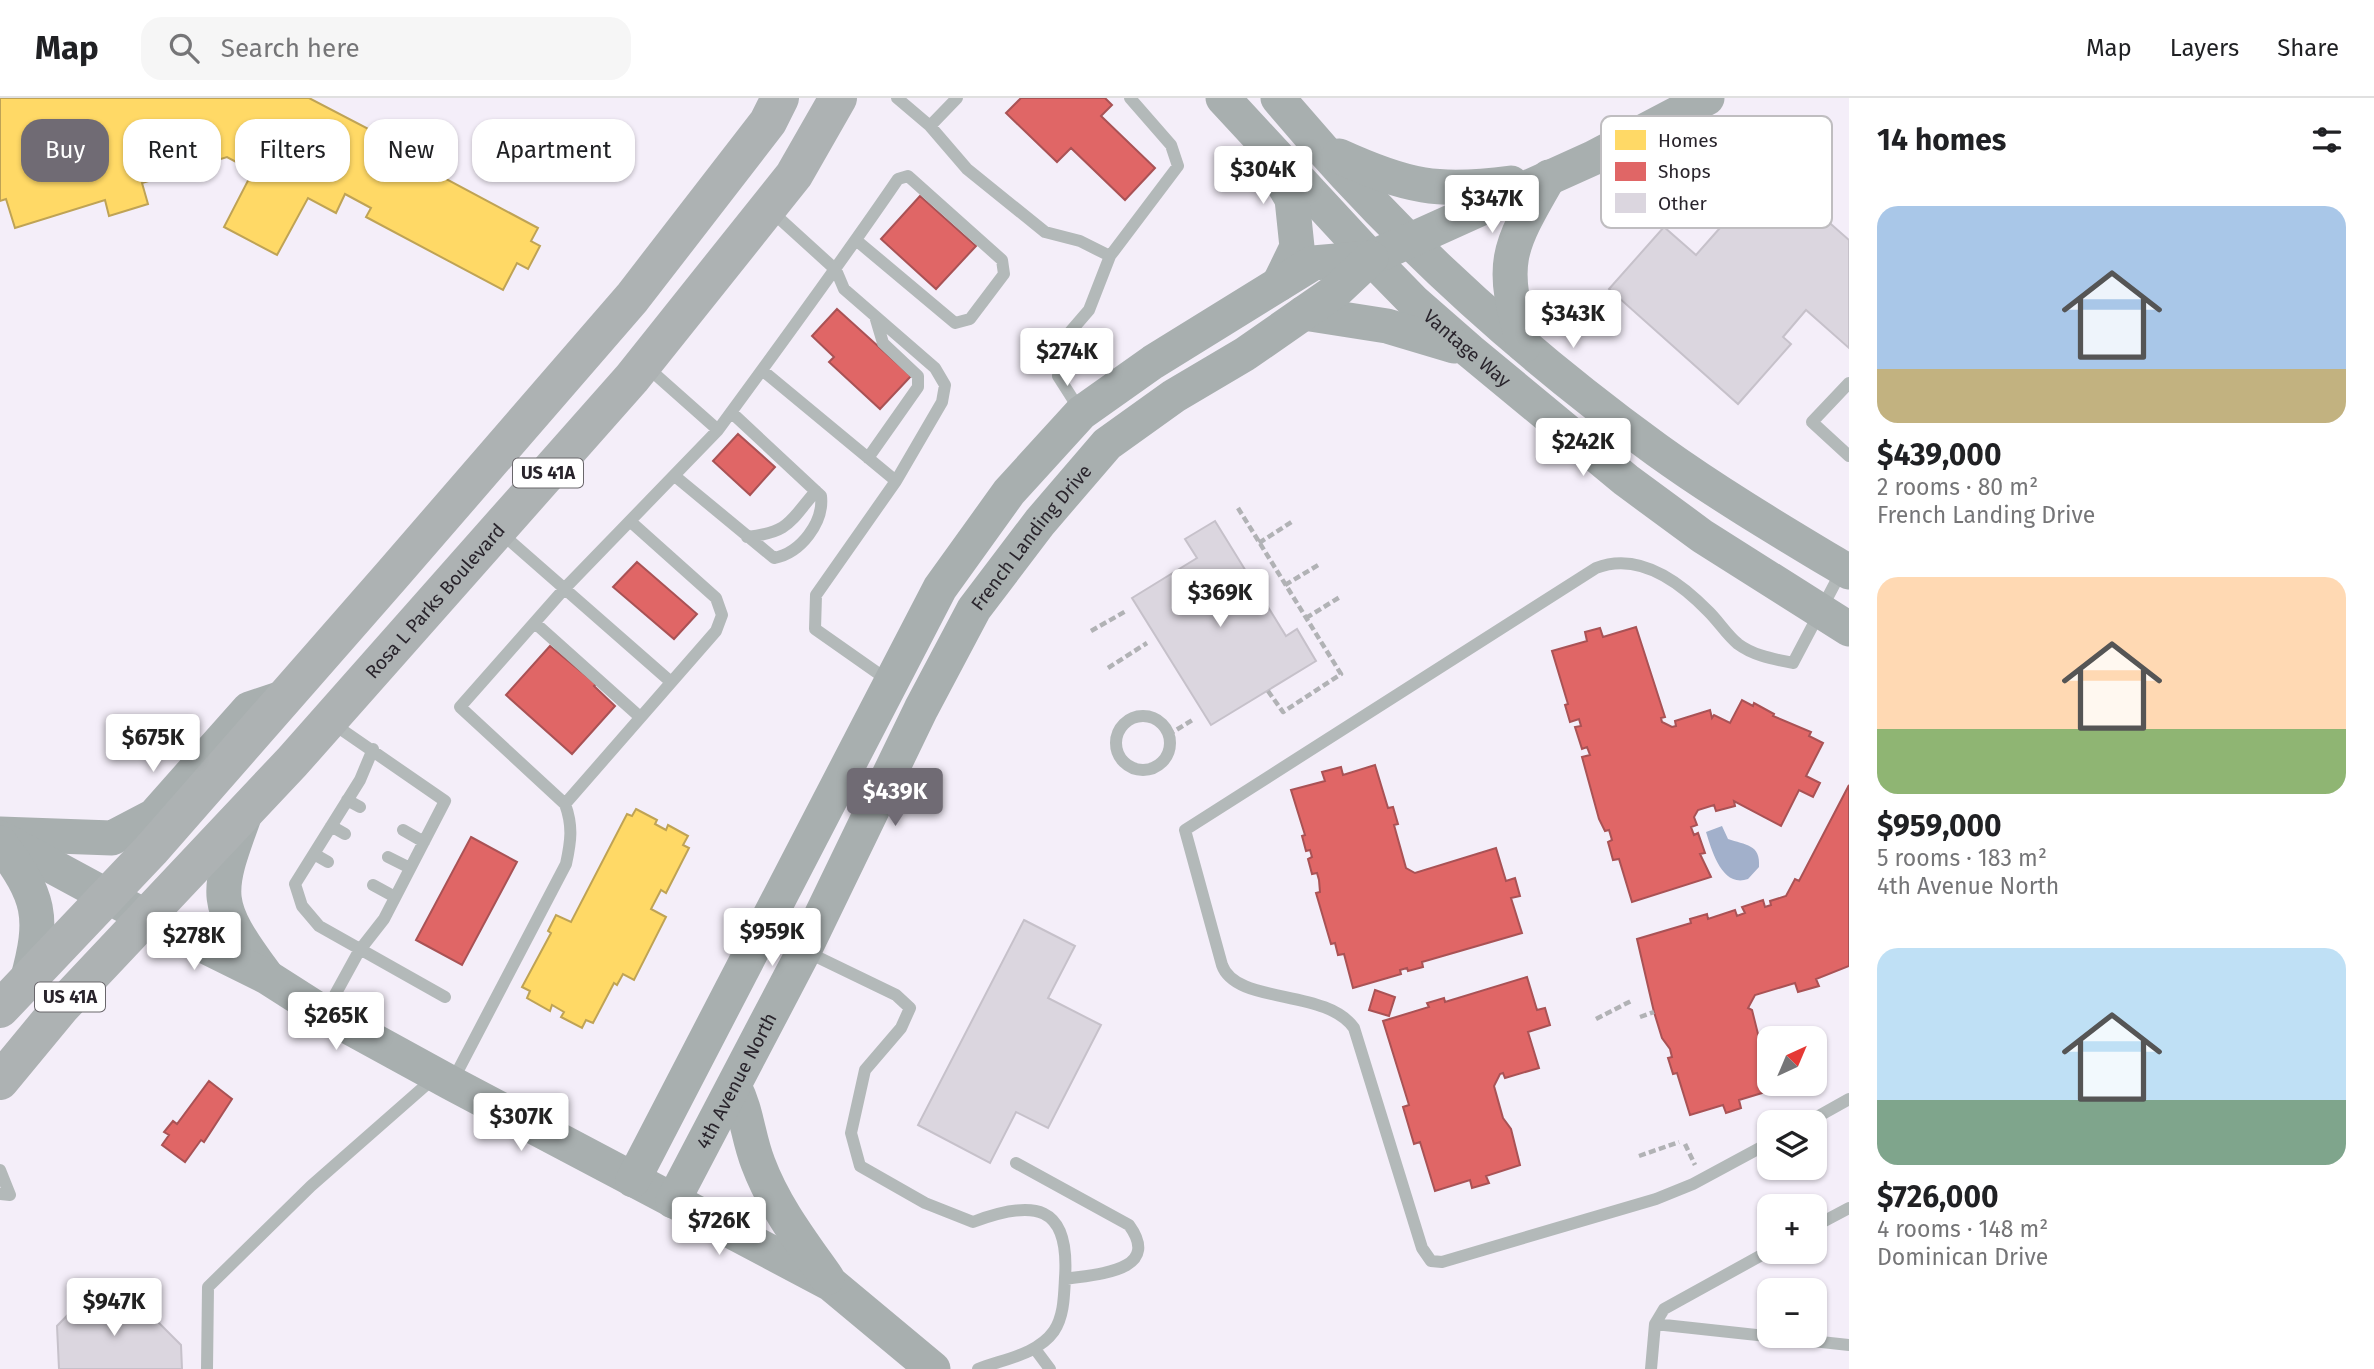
<!DOCTYPE html>
<meta charset="utf-8">
<style>
:root{--surface:#fff;--page:#f6f6f6;--text:#202124;--muted:#757577;--line:#e0e0e0;--accent:#706b74}
body{margin:0;font-family:"Fira Sans",sans-serif;background:var(--page);color:var(--text);height:100vh;display:flex;flex-direction:column;font-size:26px;white-space:nowrap}
*{box-sizing:border-box;margin:0}
p{font-size:23px;color:var(--muted)}
.icon{flex:none;width:38px;height:38px;fill:none;stroke:currentColor;stroke-width:2;stroke-linecap:round;stroke-linejoin:round}
.map{position:relative;flex:1;overflow:hidden}
.side{display:flex;flex-direction:column;background:var(--surface);width:525px}
.side>*{flex:none}
.guide{position:absolute;left:21px;top:21px;width:665px;height:63px;display:flex;gap:14px}
.needle{width:46px;rotate:44deg}
.buttons{position:absolute;left:1757px;top:928px;display:grid;gap:14px}
.buttons a{display:grid;place-items:center;width:70px;height:70px;border-radius:14px;background:var(--surface);box-shadow:0 2px 5px #0004;font-size:35px}
.price{position:absolute;translate:-50% -60px;padding:0 16px;border-radius:7px;background:#fff;color:#222;font-size:23px;line-height:46px;filter:drop-shadow(0 2px 4px #0008)}
.price::after{content:'';position:absolute;left:50%;top:42px;width:21px;height:16px;margin-left:-10px;background:inherit;clip-path:polygon(0 0,100% 0,50% 100%)}
.price.active{background:var(--accent);color:#fff}
ul{padding:0;list-style:none}
li{display:grid;align-content:center;gap:14px;height:371px;padding:0 28px}
li span{display:grid;place-items:center;height:217px;border-radius:21px;color:#555}
li>.icon{margin-inline-start:auto}
span .icon{width:126px;height:126px;fill:#fffc;stroke-width:1}
li b{font-size:30px}
h2{display:flex;justify-content:space-between;align-items:center;height:84px;padding:0 28px;font-size:30px}
.chip{padding:0 24px;border-radius:21px;background:var(--surface);box-shadow:0 2px 5px #0004;font-size:24px;line-height:63px}
.chip.active{background:var(--accent);color:#fff}
header{display:flex;align-items:center;gap:42px;box-sizing:border-box;height:98px;padding:0 35px;background:var(--surface);border-bottom:2px solid var(--line)}
header strong{font-size:33px}
nav{display:flex;gap:38px;margin-inline-start:auto;font-size:24px}
.search{width:490px;height:63px;background:var(--page);display:flex;align-items:center;gap:18px;box-sizing:border-box;padding:0 24px;border-radius:21px;color:var(--muted);font-size:26px}
main{display:flex;flex:1;min-height:0}
.map>svg:first-child{display:block}
.water{fill:#a2b0cb}
.homes{fill:#ffd966;stroke:#bfa355;stroke-width:2}
.shops{fill:#e06666;stroke:#a95255;stroke-width:2}
.building{fill:#dbd6df;stroke:#c6c1ca;stroke-width:2}
.lines{fill:none;stroke-linecap:round;stroke-linejoin:round}
.path{stroke:#b1b2b5;stroke-width:4.5;stroke-dasharray:7 3.5;stroke-linecap:butt}
.lane{stroke:#b3b9b9;stroke-width:12}
.secondary{stroke:#a8afaf;stroke-width:35}
.primary{stroke:#adb2b3;stroke-width:38}
.labels{text-anchor:middle;stroke-width:7;stroke-linejoin:round;paint-order:stroke}
.shield{fill:#fff;stroke:#69666b;stroke-width:2}
.shield-label{font-size:18px;font-weight:bold;fill:#29242c}
.street-label{font-size:19px;fill:#29242c;stroke:#fff}
.key{fill:#fff;stroke:#bfbdc0;stroke-width:2}
.key-label{font-size:19px;fill:#29242c}
</style>
<header>
<strong>Map</strong>
<div class="search"><svg class="icon" aria-label="search" viewBox="0 0 24 24"><circle cx="10" cy="10" r="6"/><path d="M15 15l6 6"/></svg>Search here</div>
<nav><a>Map</a><a>Layers</a><a>Share</a></nav>
</header>
<main>
<div class="map">
<svg width="1849" height="1271" viewBox="0 0 1849 1271">
<rect width="100%" height="100%" fill="#f4eef9"/>
<path class="water" d="M1722,728L1728,741C1745,747 1761,746 1759,769L1748,781C1722,790 1712,753 1706,734Z"/>
<path class="homes" d="M0,0H309L405,50L403,58L538,130L531,143L540,148L528,171L517,165L503,192L366,119L371,110L345,96L336,115L308,100L277,157L224,129L253,73L227,59L142,85L148,106L109,118L105,102L15,130L6,101L0,103Z
M636,711L657,722L655,726L666,732L668,727L688,738L683,747L689,750L666,795L661,792L651,811L666,819L634,882L623,876L617,887L614,885L593,925L586,922L582,930L561,919L564,914L552,907L550,913L527,900L530,893L522,889L551,835L548,833L556,817L571,824L627,716L632,718Z"/>
<path class="shops" d="M1021,0H1105L1112,7L1101,18L1155,70L1125,102L1071,50L1057,64L1006,15Z
M920,98L976,148L936,191L881,141Z
M837,211L911,278L880,311L829,264L834,259L812,238Z
M738,336L775,369L750,397L713,363Z
M637,464L697,516L674,541L613,489Z
M1636,529L1665,619L1661,620L1662,624L1672,629L1676,628L1675,623L1710,612L1712,620L1714,617L1730,625L1742,602L1753,608L1754,605L1774,616L1773,618L1811,634L1809,638L1823,645L1806,678L1820,685L1813,699L1799,692L1781,728L1734,703L1735,708L1716,713L1714,707L1698,712L1694,719L1697,727L1691,729L1694,737L1698,735L1705,755L1700,756L1711,779L1632,804L1619,761L1613,762L1608,744L1612,742L1609,732L1605,733L1599,721L1582,659L1590,657L1587,649L1582,651L1575,629L1581,628L1579,621L1570,624L1565,607L1568,606L1552,553L1587,543L1585,534L1600,530L1603,539Z
M550,548L596,586L594,588L615,608L572,656L506,597Z
M1375,667L1388,710L1393,709L1398,726L1394,727L1406,770L1415,775L1496,750L1506,783L1515,780L1520,798L1511,800L1522,835L1422,864L1423,869L1408,873L1407,870L1400,872L1401,876L1353,890L1344,856L1338,857L1335,845L1331,846L1316,795L1320,794L1319,782L1317,775L1312,776L1308,761L1312,759L1310,752L1306,753L1302,738L1305,737L1291,692L1325,683L1322,674L1341,669L1343,677Z
M1849,687V868L1816,881L1819,888L1798,894L1795,885L1755,897L1748,910L1752,912L1772,992L1739,1002L1741,1010L1726,1015L1723,1007L1690,1017L1677,975L1673,976L1668,960L1672,959L1670,951L1662,940L1654,914L1637,841L1691,825L1690,821L1707,816L1708,821L1735,812L1737,818L1745,815L1742,809L1763,802L1765,809L1771,807L1770,803L1786,798L1795,781L1799,783Z
M471,739L517,764L462,867L416,842Z
M1527,879L1537,912L1545,910L1550,927L1528,934L1539,970L1505,980L1503,975L1500,976L1494,988L1503,1020L1511,1031L1520,1067L1486,1078L1489,1085L1472,1090L1470,1082L1435,1093L1420,1044L1414,1046L1403,1009L1409,1007L1383,923L1429,909L1427,905L1444,900L1445,904Z
M1375,892L1395,899L1389,918L1369,912Z
M209,983L232,1001L204,1044L201,1042L185,1064L162,1047L169,1037L164,1034L173,1023L177,1026Z"/>
<path class="building" d="M1764,67L1849,142V250L1806,212L1783,239L1791,246L1738,306L1609,191L1664,129L1696,157L1719,131L1712,125Z
M1215,423L1286,538L1297,531L1316,563L1211,627L1132,500L1197,460L1185,441Z
M1024,822L1075,848L1048,900L1101,927L1048,1030L1016,1014L990,1065L918,1027Z
M113,1196L135,1215H149L181,1247L182,1271H59L57,1228L87,1197Z"/>
<g class="lines">
<path class="path" d="M1238,410L1341,576L1283,614L1268,593
M1259,445L1293,423
M1285,487L1320,466
M1306,520L1340,499
M1091,533L1126,513
M1108,570L1147,545
M1168,637L1194,621
M1640,919L1654,914
M1596,921L1631,903
M1685,1046L1695,1067
M1639,1058L1679,1044"/>
<path class="lane" d="M897,0L930,28L957,0
M930,28L967,71L1045,134L1080,143L1110,158
M770,112L836,172L844,191L935,270L945,287L942,304L896,383L816,497L815,531L889,583
M647,269L718,332C779,249 840,166 898,81L908,78L1002,162L1004,176L970,221L955,225L856,142
M762,272L896,383
M1849,285L1812,324L1849,358
M1081,314L1058,278L1064,241L1089,212L1110,158L1178,68L1171,47L1130,0
M868,360L918,289V278L883,245L875,218
M676,379L774,460C801,455 824,424 821,398L731,314
M501,435L671,584
M747,439C790,434 789,424 816,393
M535,525L640,619
M1116 645a27 27 0 1 1 54 0a27 27 0 1 1-54 0Z
M373,651L360,682L295,786L302,808L319,828L445,899
M347,702L360,709
M565,706L716,533L722,517L716,500L631,424
M331,728L345,736
M403,732L424,744
M314,756L328,764
M388,759L410,770
M373,787L395,799
M807,854L896,897L910,910L901,930L865,972L851,1035L860,1068L925,1105L973,1124C1034,1101 1070,1106 1065,1180C1064,1198 1064,1218 1054,1233C1037,1257 1003,1261 978,1271
M325,915L359,853L384,821L445,703L332,625
M452,984L566,766C571,743 573,728 565,706L460,609L565,490L718,332
M1808,1024L1849,1001
M1769,1045L1693,1086L1656,1101L1442,1164L1431,1163L1422,1150L1354,930C1326,890 1236,907 1222,867L1185,732L1596,470C1639,453 1680,484 1709,514C1719,524 1727,537 1738,546C1754,558 1774,561 1793,565L1842,472
M1016,1065L1129,1127C1163,1174 1095,1176 1065,1181
M0,1072L10,1097L0,1096
M1815,1128L1849,1110
M1655,1226L1664,1211L1769,1153
M1035,1251L1050,1271
M207,1271L208,1189L311,1088L434,980
M1651,1271L1655,1226L1849,1247"/>
<g class="secondary">
<path id="s1" d="M1223,0L1371,160L1414,204L1470,253L1626,382L1702,438L1849,531"/>
<path d="M1278,0C1388,132 1518,251 1657,352C1718,396 1784,435 1849,474"/>
<path d="M1339,58C1407,89 1438,95 1511,85"/>
<path d="M1274,70L1292,101L1297,149L1279,186"/>
<path d="M1304,215L1387,228L1454,248"/>
<path d="M1524,247C1500,165 1506,153 1549,79"/>
<path d="M246,713C216,796 211,803 265,876"/>
<path d="M0,736L112,740L154,718L249,611L285,599"/>
<path d="M0,740L146,819L267,879L325,916L451,985L831,1186L933,1271"/>
<path d="M0,745C40,799 45,818 27,883"/>
<path d="M734,988C747,1013 748,1040 758,1065C774,1108 801,1143 827,1180"/>
<path d="M633,1082L940,490L1009,394L1081,315L1153,264L1313,165L1371,160L1593,60L1707,0"/>
<path id="s2" d="M673,1103L804,853L921,611L974,511L1040,424L1107,346L1174,298L1245,256L1337,192L1371,160"/>
</g>
<g class="primary">
<path d="M0,911L151,752L392,477L632,200L768,24L780,0"/>
<path id="s3" d="M0,983L62,908L292,664L632,280L794,77L838,0"/>
</g>
</g>
<g class="labels">
<g class="shield">
<rect x="513" y="360.5" width="70" height="29" rx="5"/>
<rect x="35" y="884.5" width="70" height="29" rx="5"/>
</g>
<g class="shield-label">
<text x="548" y="381">US 41A</text>
<text x="70" y="905">US 41A</text>
</g>
<g class="street-label">
<text dy="7" stroke="none"><textPath href="#s1" startOffset="350">Vantage Way</textPath></text>
<text dy="7" stroke="none"><textPath href="#s2" startOffset="756">French Landing Drive</textPath></text>
<text dy="7" stroke="none"><textPath href="#s3" startOffset="648">Rosa L Parks Boulevard</textPath></text>
<text dy="7" stroke="none"><textPath href="#s2" startOffset="136">4th Avenue North</textPath></text>
</g>
</g>
<rect x="1601" y="18" width="231" height="112" rx="10" class="key"/>
<rect x="1615" y="32" width="31" height="20" fill="#ffd966"/>
<rect x="1615" y="64" width="31" height="19" fill="#e06666"/>
<rect x="1615" y="95" width="31" height="20" fill="#dbd6df"/>
<g class="key-label">
<text x="1658" y="49">Homes</text>
<text x="1658" y="80">Shops</text>
<text x="1658" y="112">Other</text>
</g>
</svg>
<div class="buttons">
<a><svg class="needle" viewBox="-14 -14 28 28"><path d="M0-13l5 13h-10z" fill="#e53935"/><path d="M0 13l5-13h-10z" fill="#757577"/></svg></a>
<a><svg class="icon" aria-label="layers" viewBox="0 0 24 24"><path d="M12 4l9 5-9 5-9-5zM3 14l9 5 9-5"/></svg></a>
<a>+</a>
<a>−</a>
</div>
<b class="price" style="left:1263px;top:108px">$304K</b>
<b class="price" style="left:1492px;top:137px">$347K</b>
<b class="price" style="left:1573px;top:252px">$343K</b>
<b class="price" style="left:1067px;top:290px">$274K</b>
<b class="price" style="left:1583px;top:380px">$242K</b>
<b class="price" style="left:1220px;top:531px">$369K</b>
<b class="price" style="left:153px;top:676px">$675K</b>
<b class="price active" style="left:895px;top:730px">$439K</b>
<b class="price" style="left:772px;top:870px">$959K</b>
<b class="price" style="left:194px;top:874px">$278K</b>
<b class="price" style="left:336px;top:954px">$265K</b>
<b class="price" style="left:521px;top:1055px">$307K</b>
<b class="price" style="left:719px;top:1159px">$726K</b>
<b class="price" style="left:114px;top:1240px">$947K</b>
<div class="guide">
<a class="chip active">Buy</a>
<a class="chip">Rent</a>
<a class="chip">Filters</a>
<a class="chip">New</a>
<a class="chip">Apartment</a>
</div>
</div>
<section class="side">
<h2>14 homes<svg class="icon" aria-label="filters" viewBox="0 0 24 24"><path d="M4 7h16M4 17h16"/><circle cx="9" cy="7" r="2"/><circle cx="15" cy="17" r="2"/></svg></h2>
<ul>
<li><span style="background:linear-gradient(#a9c7e8 75%,#c2b280 0)"><svg class="icon" aria-label="home" viewBox="0 0 24 24"><path d="M3 11l9-7 9 7M6 9v11h12V9"/></svg></span><div><b>$439,000</b><p>2 rooms · 80 m²</p><p>French Landing Drive</p></div></li>
<li><span style="background:linear-gradient(#ffd9b3 70%,#8fb573 0)"><svg class="icon" aria-label="home" viewBox="0 0 24 24"><path d="M3 11l9-7 9 7M6 9v11h12V9"/></svg></span><div><b>$959,000</b><p>5 rooms · 183 m²</p><p>4th Avenue North</p></div></li>
<li><span style="background:linear-gradient(#bfe0f5 70%,#7fa58c 0)"><svg class="icon" aria-label="home" viewBox="0 0 24 24"><path d="M3 11l9-7 9 7M6 9v11h12V9"/></svg></span><div><b>$726,000</b><p>4 rooms · 148 m²</p><p>Dominican Drive</p></div></li>
</ul>
</section>
</main>
